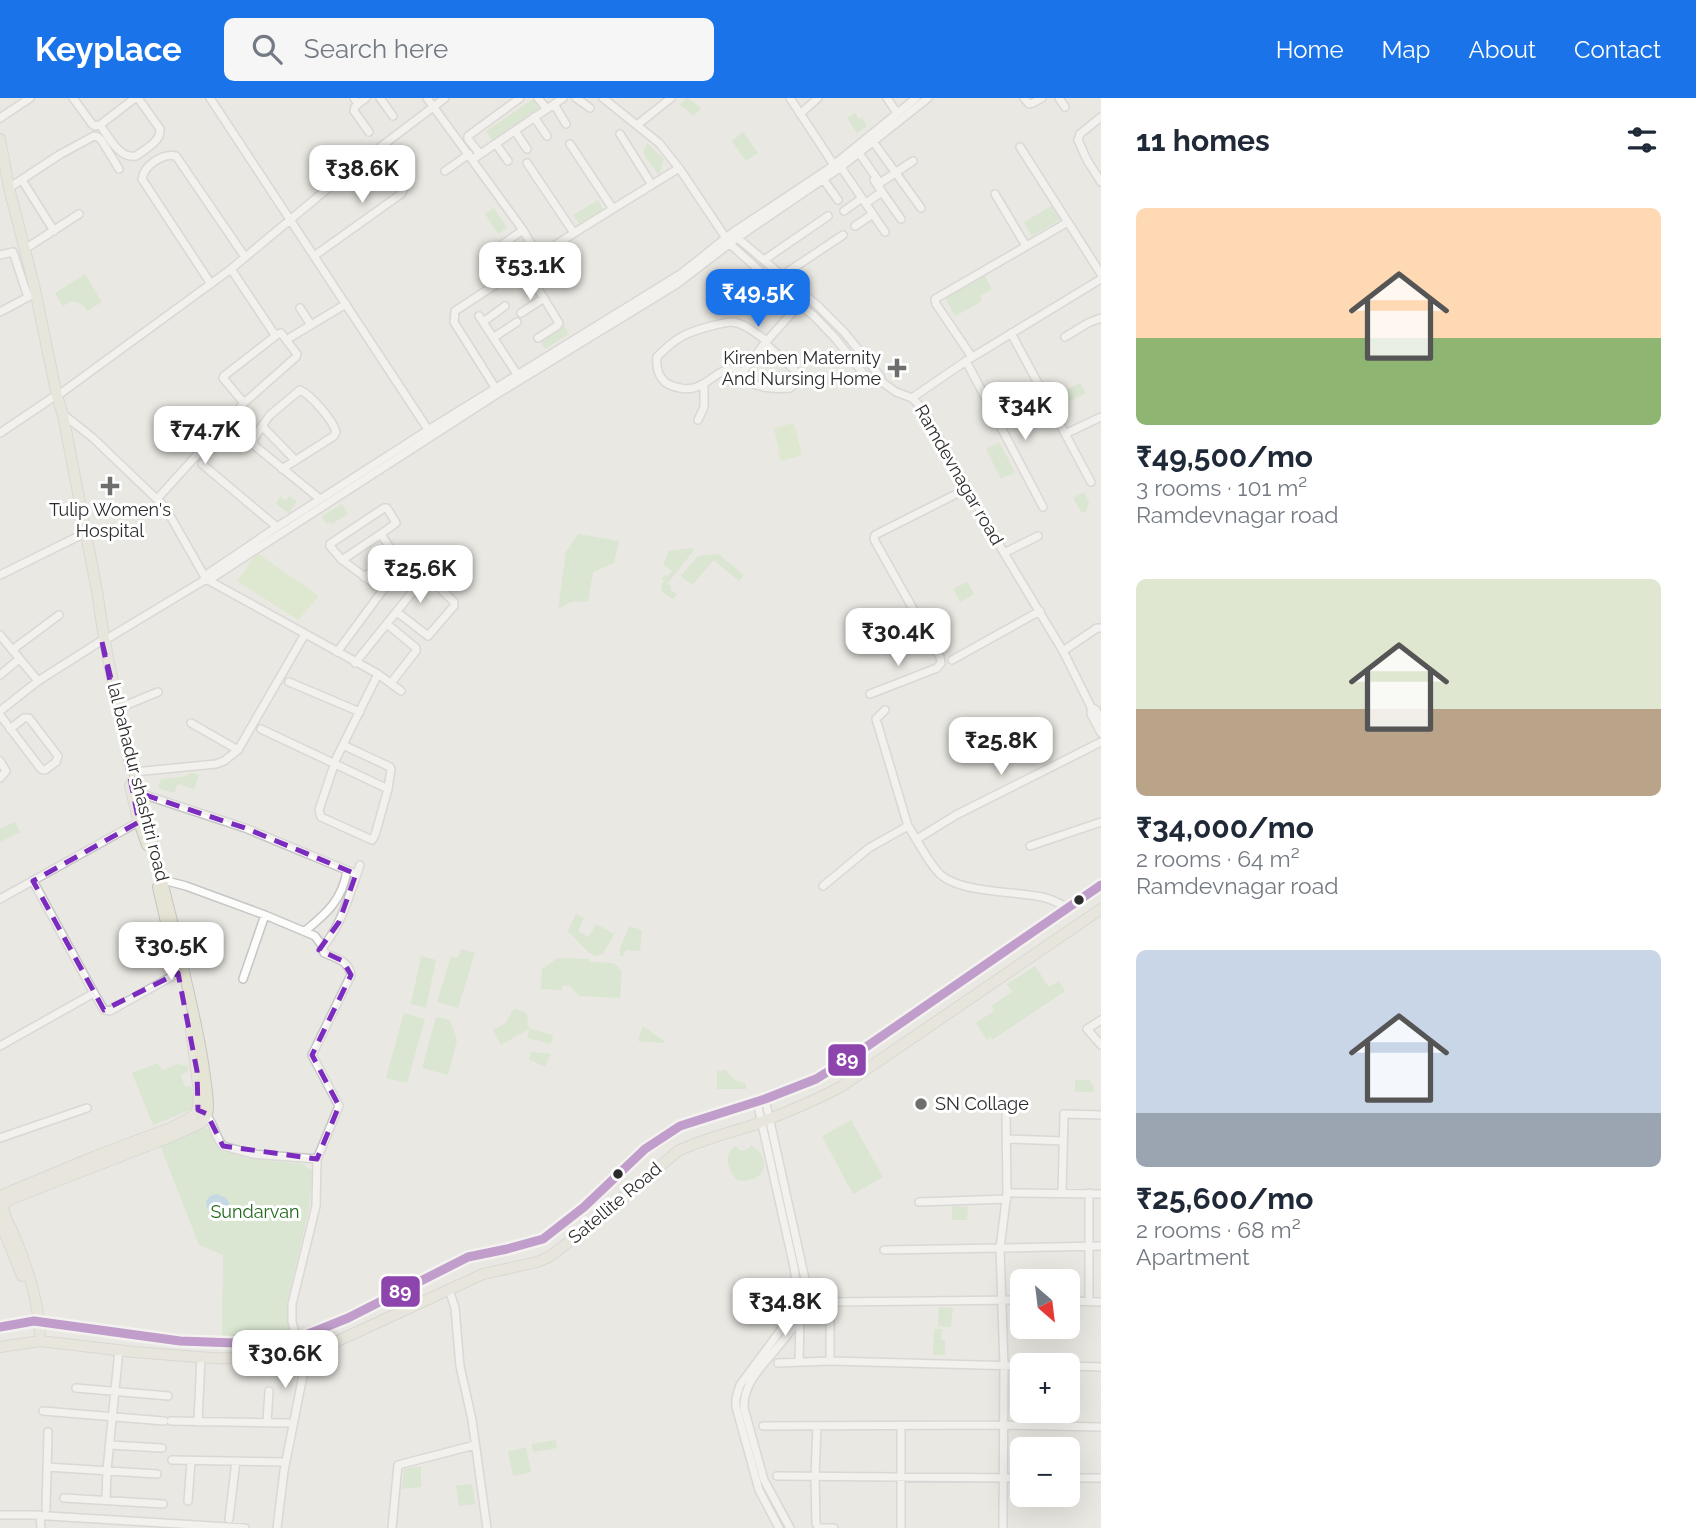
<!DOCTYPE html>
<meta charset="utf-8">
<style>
:root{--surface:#fff;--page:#f6f6f7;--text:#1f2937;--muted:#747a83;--accent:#1a73e8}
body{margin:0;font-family:Raleway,sans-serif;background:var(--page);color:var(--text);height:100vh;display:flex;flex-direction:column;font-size:26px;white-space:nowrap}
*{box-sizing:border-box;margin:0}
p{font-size:23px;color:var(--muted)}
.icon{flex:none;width:38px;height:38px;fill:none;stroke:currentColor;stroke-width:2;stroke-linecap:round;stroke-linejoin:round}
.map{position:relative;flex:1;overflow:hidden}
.sheet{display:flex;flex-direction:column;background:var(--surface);width:595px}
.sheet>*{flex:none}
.needle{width:46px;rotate:152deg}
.buttons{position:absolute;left:1010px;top:1171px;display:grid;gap:14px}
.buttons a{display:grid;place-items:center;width:70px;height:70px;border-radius:10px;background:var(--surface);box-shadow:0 7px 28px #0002;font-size:35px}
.price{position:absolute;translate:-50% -60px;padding:0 16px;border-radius:14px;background:#fff;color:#222;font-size:23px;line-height:46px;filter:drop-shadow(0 2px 4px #0008)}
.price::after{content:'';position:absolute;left:50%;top:42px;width:21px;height:16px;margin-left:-10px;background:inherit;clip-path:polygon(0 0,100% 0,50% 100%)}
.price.active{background:var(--accent);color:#fff}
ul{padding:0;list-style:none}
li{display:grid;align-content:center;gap:14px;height:371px;padding:0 35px}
li span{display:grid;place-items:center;height:217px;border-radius:10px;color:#555}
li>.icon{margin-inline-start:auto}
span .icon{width:126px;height:126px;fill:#fffc;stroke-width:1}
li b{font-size:30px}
h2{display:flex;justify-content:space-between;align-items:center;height:84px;padding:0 35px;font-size:30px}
header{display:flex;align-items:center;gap:42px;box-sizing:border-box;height:98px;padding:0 35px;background:var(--accent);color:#fff}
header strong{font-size:33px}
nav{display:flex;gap:38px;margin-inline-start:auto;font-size:24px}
.search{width:490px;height:63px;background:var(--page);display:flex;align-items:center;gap:18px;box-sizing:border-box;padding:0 24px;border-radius:10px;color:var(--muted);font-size:26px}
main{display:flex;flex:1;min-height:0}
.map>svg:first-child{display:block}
.green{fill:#c7e4bc}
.pitch{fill:#d0e8ba}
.water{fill:#99c7e8}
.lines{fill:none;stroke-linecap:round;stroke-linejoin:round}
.minor-casing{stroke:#c7c6c7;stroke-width:10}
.major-casing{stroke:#c6c5c2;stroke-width:12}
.minor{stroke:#fcfcfb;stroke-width:7}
.major{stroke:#e6e5d5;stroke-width:10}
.bus-1-casing{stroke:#fff;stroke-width:14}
.bus-1{stroke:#8e44ad;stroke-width:9}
.marked{fill:none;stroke:#7b2cbf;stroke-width:5;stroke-dasharray:14 9;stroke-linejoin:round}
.poi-dot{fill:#6e6e6c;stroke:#fff;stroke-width:2.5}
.bus-dot{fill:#2c2c2c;stroke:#fff;stroke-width:2.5}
.labels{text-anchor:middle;stroke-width:6;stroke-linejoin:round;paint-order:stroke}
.poi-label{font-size:18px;fill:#2c2c2c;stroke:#fff;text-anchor:end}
.street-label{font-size:18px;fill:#2c2c2c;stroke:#fff}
.park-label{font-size:18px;fill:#21671d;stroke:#fff}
.line-badge{stroke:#fff;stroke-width:2.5}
.badge-label{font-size:19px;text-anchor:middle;font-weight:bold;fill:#fff}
</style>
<header>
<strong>Keyplace</strong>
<div class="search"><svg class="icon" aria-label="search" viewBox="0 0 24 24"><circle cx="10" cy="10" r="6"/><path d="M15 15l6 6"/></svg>Search here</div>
<nav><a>Home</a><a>Map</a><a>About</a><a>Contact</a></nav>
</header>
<main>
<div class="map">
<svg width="1101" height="1430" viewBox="0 0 1101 1430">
<rect width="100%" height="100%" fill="#eae8e2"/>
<path class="green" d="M686,0H688L701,10L694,18L680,7Z
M533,1L540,12L493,44L486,33Z
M855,15L859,21L862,19L867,28L857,35L847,20Z
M743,34L758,55L746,63L732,43Z
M647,45L664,61L659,77L643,55Z
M598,102L603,111L579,126L573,117Z
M1053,107L1061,121L1032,138L1024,124Z
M494,110L507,130L498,136L485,116Z
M85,176L102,204L87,213L83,207L72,203L63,208L55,195Z
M985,178L992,191L980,198L982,203L955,218L945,200Z
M564,228L569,236L545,251L540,243Z
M1080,285L1086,295L1062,307L1056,297Z
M999,344L1015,374L1001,381L986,351Z
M1084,394L1089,404L1086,414H1081L1073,400Z
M289,398L297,403L289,415L276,406L280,399L286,402Z
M342,406L348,416L331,426L329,424L326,426L322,418Z
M578,436L619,443L614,465L593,474L588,503L571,504L558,511L566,454Z
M691,450L694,452L668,485L671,489L670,492L677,496L673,501L661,493L663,490L661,489L664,483L662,481L665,477L668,478L672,473L663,466L669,453Z
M718,456L744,477L739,483L714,462L692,487L681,478L698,458Z
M967,484L974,496L960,504L953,491Z
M192,675L199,677L194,691L178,686L174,695L158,690L161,681L182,679Z
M15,724L20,734L0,744V731Z
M576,816L584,820L578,833L589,839L596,826L614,836L603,856L596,858L588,854L568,833Z
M629,829L636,830L642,833L640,853L626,852L623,858H620V850Z
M461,851L475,855L458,910L437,904L451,859L458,860Z
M421,858L436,862L426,910L411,906Z
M558,860L589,861V864L614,865L622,873L620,900L579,898L570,888L563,887L562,892L541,891L542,871Z
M1035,868L1049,889L1059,883L1065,893L992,942L991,939L987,942L976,925L994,913L991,908L1012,894L1007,886Z
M516,911L525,914L529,921L527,922L528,925L527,926L530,931L553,937L551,946L528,940L529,931L501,947L493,932L506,925L512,913Z
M404,915L425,921L407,985L386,980Z
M436,919L450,922L457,942L448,977L422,970Z
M643,928L664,943L663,945L638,943Z
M531,954L551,956L545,969L529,961Z
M158,965L162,973L177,966L188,968V973L181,977L185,989L191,988L195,1010L153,1027L132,975Z
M726,972C731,980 737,983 746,986V991H717V973Z
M1075,982H1091V986L1094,987V994H1075Z
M851,1022L883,1079L853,1096L822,1038Z
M204,1030L213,1033L221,1053L252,1061L302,1066L313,1073L309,1111L287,1204L290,1239L222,1241L223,1157L199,1147L160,1047Z
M750,1047C776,1060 763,1088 737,1082C728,1071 722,1057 736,1048L740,1053L750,1050Z
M952,1108L968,1109L967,1122H952Z
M939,1209L953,1210L951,1229L938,1228Z
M934,1231H942L941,1242H945V1257H933Z
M556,1342L557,1350L533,1354L532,1346Z
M526,1350L531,1374L513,1378L508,1353Z
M421,1368V1389L402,1391L404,1371Z
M472,1386L475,1406L459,1408L456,1388Z"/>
<path class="pitch" d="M794,325L802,357L781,363L774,330Z
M257,455L319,498L298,522L237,483Z"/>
<path class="water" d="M216,1096C224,1098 230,1102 230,1110L217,1118L211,1117L207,1110L206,1103L210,1098Z"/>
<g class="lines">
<g class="minor-casing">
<path id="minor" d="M73,0L92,26L95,28L100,27L135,0
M210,0L429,333
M354,0L358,6L366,0
M380,0L393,18
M427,0L523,132L538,158
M538,0L547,11
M576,0L590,10
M603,0L659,45L679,70L730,146L790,200L813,217L836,241L866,279L876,284H882L896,294L912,300L923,311L1004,455L1063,553L1091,609L1096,612L1101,622
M790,0L834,67
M887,0L897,15
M1024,0L1029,6L1033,5L1042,0
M1059,0L1065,9
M358,6L355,9L354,13L369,34
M554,6L566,26
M800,16L818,0
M534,19L547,38
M1101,19L1080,36L1078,42L1087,62L1101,84
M0,20L30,0
M100,27C109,39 119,61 136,58C145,51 161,44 160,31L138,0
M637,27L671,0
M515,33L527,51
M620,36L652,87
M872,42L921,110
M496,46L508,63
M570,46L613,111
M1020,49L1101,176
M859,55L880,85L913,63
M480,56L468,41V38L520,0
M473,61L563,0
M527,65L574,135
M838,65L885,134
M445,73L469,56
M823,81L838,102
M22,82L54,133
M9,90L59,57L94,38L98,39L102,43L119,71
M882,94L901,121
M995,96L1026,148
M866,105L882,94L874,82
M844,113L862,100
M855,128L873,116
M734,137L818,208L844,234L880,278L882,284
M503,146L523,132
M25,151L79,116
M0,157L13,154L28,199
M314,158L401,96L404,90L403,84L379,50
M764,162L828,118
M524,168L559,225L557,228L538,240
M231,171L273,234
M783,177L843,137
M211,186L142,81C144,67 163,55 176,58L245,159
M300,210L311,227
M0,214L30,198
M521,215L544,200
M479,218L517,276
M483,224L505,208
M1011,235L1091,384
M291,239L346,206
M1065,239L1088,225L1101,220
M493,240L517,224
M765,245L800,277L797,283L790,290C778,291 763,291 752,285C746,282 743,273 735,271C718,267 705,296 680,290C675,289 670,288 665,284C658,278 656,269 657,259C676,239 687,234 715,227C720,226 726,224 732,224C745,225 756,236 767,243
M972,259L936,206L935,201L1068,124
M966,263L1043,409
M742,275L765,245L799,207
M800,277L824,283
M498,294L454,224L455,213L574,135L679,70
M912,300L966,263L1101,181
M64,317L93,340L165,409L206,481L378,576L401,593
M698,322L704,309V286
M262,328L253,342L255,348L320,401
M0,335L52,300L57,298L231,171L350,72L445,0
M1065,336L1101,319
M202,366L277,429
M282,371L334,338L336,334C333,322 311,297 300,292L270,317L262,328L295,362
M157,401L244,305L296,259L297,256L281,235L278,236L224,278L223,280L244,305
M381,436L396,425L387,410H384L330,446V448L342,462L383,492
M1004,455L1038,438
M0,477L81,437
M364,479L395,458
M208,480L209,475L277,429L428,332L682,175L732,135L830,70L916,0
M387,526L416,550V553L391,585
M0,537L38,583
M105,542L208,480H212L497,296L677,186L737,140L841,69L928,0
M12,552L59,517
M1063,553L1097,530H1101
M337,554L400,469V466L381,436L342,462
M952,562L1040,513
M355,565L423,481L428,479L454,504V508L428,538L397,514
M0,577L19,561
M289,584L360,614
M870,596L937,570L941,565L940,559L876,445L874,441L875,437L968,390
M1091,609V616L1101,635
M119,610L158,594
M885,612L876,621L908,728
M0,613L38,583L101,543
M0,617L41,671L45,672L56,664L58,658L29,620H24L10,631
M191,625L238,652
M261,631L388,691
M343,647L390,669L391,671L388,691L375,737L372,742L321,719L319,712L336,661L378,576
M0,663L6,673L0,680
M134,674L216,666L224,663L238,652L305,536
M139,695L245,730L356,776
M917,741L956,717L1101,644
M1030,748L1101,724
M163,782L186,788L265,817
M823,788L869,750L908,728C918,743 926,761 938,774C956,795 1014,793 1042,799C1051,801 1059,805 1067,810
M0,801L142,722
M305,833C327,815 342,802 347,773
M243,881L265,817L315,838L323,849
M94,895L104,912L110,913L178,875
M1101,922L1087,931L1101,947
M0,948L94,895L33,783
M765,1001L805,1181C811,1242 742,1264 744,1310L764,1382L790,1430
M757,1004L794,1169C797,1188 798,1203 789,1221L740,1287L736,1300V1309L759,1392L779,1430
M1006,1014L1007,1095
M205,1015C214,1025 215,1039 223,1048L252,1056L317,1061L316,1108L292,1206V1223L296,1241
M0,1040L87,1010
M1008,1041L1063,1043
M317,1061L339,1008L312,957L351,877C349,863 336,860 324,855L323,849C342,826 350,795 360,767
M1062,1095L1064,1016L1101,1017
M919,1104L1007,1101
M884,1152L1000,1150L1007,1095L1101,1096
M449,1191L455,1210L460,1268L472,1322L487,1430
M1068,1203L1101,1204
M1089,1204V1095
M830,1263V1208L834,1204L1022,1202
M799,1264L800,1219
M778,1265L830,1263L1022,1268
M1068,1268L1101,1269
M76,1290L168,1298
M43,1313L164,1323
M171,1323L288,1325
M198,1324L201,1259
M267,1325L269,1293
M763,1328L1003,1327L1101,1329
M817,1328L815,1379L816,1426L819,1430H834
M109,1347L162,1350
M172,1362L285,1364
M47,1369L157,1376
M777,1378L1022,1380
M1068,1380H1101
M64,1400L163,1406
M106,1402L107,1372L119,1252
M188,1403L191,1363
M46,1411L48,1334
M0,1417H32L245,1430
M40,1417L41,1430
M229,1421L236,1363
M277,1430L284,1373L305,1267L302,1257
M392,1430L398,1367L475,1347
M901,1430V1327
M1003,1430L1004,1267L1000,1150L1101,1148"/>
</g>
<g class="major-casing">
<path id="major" d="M0,41L9,90L34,187L57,298L63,317L97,493L104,540
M130,688L139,724L147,747
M158,789L178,877
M0,1098L93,1059L173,1029L193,1018L198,1012L199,994L191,932
M0,1123L22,1178
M0,1229L34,1223L180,1243L265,1246L296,1241L348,1220L468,1159L507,1151L543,1141L584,1109L645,1051L680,1028L765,1001L816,981L853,958L1101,787
M40,1243C40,1206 28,1171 14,1137C10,1127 3,1118 3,1107L11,1101L170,1039L201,1025L207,1016L208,1010C208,997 206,985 204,972C200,941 192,909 185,878C160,766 126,656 105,544
M0,1249L40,1243L134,1254L211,1260L270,1261L302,1257L329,1247L483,1176L537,1164L549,1159L581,1135L678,1053C703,1041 730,1035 756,1026C785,1015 815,1003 842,988L1101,811"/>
</g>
<use href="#minor" class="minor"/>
<use href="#major" class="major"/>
<g class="bus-1-casing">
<path id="bus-1" d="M0,1229L34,1223L180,1243L265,1246L296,1241L348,1220L468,1159L507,1151L543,1141L584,1109L645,1051L680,1028L765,1001L816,981L853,958L1101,787"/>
</g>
<use href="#bus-1" class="bus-1"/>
</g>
<path d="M0 0H1101V1430H0ZM102,544L139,695L245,730L356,776L339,824L319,852L343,863L351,877L312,957L339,1008L317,1061L223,1048L207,1016L198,1012L197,973L178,875L104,912L33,783L139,724Z" fill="#eae8e2" fill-opacity=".55" fill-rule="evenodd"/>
<path class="marked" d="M102,544L139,695L245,730L356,776L339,824L319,852L343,863L351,877L312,957L339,1008L317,1061L223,1048L207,1016L198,1012L197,973L178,875L104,912L33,783L139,724Z"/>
<g class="poi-dot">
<path d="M893.5 259.5h7v7h7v7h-7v7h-7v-7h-7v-7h7z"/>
<path d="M106.5 377.5h7v7h7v7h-7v7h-7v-7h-7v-7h7z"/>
<circle cx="921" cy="1006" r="7"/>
</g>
<g class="bus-dot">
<circle cx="1079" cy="802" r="6"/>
<circle cx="618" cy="1076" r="6"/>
</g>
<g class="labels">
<g class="poi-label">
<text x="881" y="266">Kirenben Maternity<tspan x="881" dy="21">And Nursing Home</tspan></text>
<text x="110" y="418" text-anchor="middle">Tulip Women's<tspan x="110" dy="21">Hospital</tspan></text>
<text x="935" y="1012" text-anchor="start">SN Collage</text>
</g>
<g class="street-label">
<text transform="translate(959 377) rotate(60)" y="6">Ramdevnagar road</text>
<text transform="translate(138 684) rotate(76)" y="6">lal bahadur shashtri road</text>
<text transform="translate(615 1105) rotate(-40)" y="6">Satellite Road</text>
</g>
<g class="park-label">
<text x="255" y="1120">Sundarvan</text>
</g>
</g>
<g class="line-badge">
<rect x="827" y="945" width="40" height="34" rx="7" fill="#8e44ad"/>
<rect x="380" y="1177" width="41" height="33" rx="7" fill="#8e44ad"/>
</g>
<g class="badge-label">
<text x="847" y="968">89</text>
<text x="400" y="1200">89</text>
</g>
</svg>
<div class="buttons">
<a><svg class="needle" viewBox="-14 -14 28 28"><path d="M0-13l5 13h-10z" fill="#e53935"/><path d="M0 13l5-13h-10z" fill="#747a83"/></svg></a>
<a>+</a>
<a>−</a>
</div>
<b class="price" style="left:362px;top:107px">₹38.6K</b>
<b class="price" style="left:530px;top:204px">₹53.1K</b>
<b class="price active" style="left:758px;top:231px">₹49.5K</b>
<b class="price" style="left:1025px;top:344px">₹34K</b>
<b class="price" style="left:205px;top:368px">₹74.7K</b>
<b class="price" style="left:420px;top:507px">₹25.6K</b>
<b class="price" style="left:898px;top:570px">₹30.4K</b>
<b class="price" style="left:1001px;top:679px">₹25.8K</b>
<b class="price" style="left:171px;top:884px">₹30.5K</b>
<b class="price" style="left:785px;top:1240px">₹34.8K</b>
<b class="price" style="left:285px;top:1292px">₹30.6K</b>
</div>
<section class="sheet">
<h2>11 homes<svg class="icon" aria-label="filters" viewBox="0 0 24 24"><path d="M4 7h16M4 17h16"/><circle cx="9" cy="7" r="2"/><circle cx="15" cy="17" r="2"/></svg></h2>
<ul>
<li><span style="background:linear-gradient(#ffd9b3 60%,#8fb573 0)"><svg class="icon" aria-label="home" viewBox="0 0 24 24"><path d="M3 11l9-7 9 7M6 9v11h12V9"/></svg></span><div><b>₹49,500/mo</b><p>3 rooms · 101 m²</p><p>Ramdevnagar road</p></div></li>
<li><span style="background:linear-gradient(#dfe7d0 60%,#b9a48a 0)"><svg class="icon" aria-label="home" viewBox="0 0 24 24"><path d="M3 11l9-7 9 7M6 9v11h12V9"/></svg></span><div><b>₹34,000/mo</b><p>2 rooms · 64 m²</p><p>Ramdevnagar road</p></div></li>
<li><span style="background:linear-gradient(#c9d6e8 75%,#9aa5b1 0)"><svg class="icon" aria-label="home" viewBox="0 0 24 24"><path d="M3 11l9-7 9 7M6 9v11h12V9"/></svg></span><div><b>₹25,600/mo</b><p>2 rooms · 68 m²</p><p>Apartment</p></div></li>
</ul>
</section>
</main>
